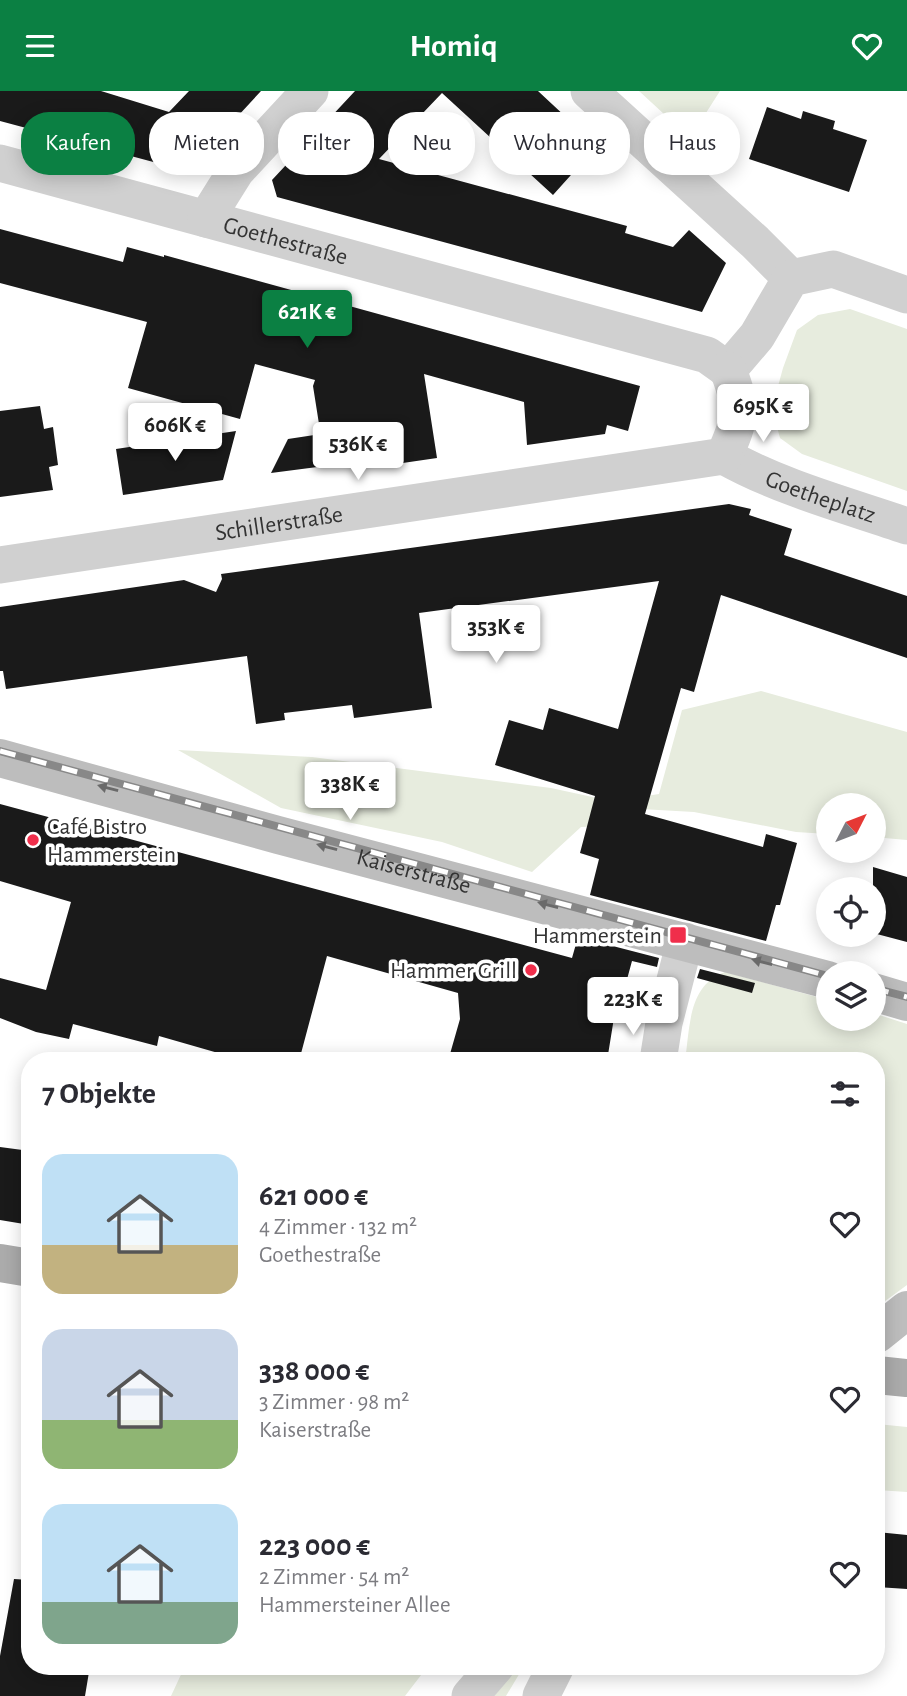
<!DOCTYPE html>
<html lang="de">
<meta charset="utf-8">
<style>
:root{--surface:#fff;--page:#f7f7f7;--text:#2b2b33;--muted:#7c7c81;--accent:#0b8043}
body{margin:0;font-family:"Alegreya Sans",sans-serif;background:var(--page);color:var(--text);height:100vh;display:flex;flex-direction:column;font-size:26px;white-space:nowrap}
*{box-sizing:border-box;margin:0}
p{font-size:23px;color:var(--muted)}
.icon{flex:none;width:38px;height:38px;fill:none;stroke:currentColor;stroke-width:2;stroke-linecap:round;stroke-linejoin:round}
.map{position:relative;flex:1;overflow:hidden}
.side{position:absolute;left:21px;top:961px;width:864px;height:623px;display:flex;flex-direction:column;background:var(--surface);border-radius:28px;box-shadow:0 4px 18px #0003}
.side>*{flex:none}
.banner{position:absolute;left:21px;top:21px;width:866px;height:63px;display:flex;gap:14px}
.needle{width:46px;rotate:48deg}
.fabs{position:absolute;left:816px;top:702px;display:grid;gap:14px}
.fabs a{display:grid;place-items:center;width:70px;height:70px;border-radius:50%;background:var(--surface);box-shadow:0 4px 18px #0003;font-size:35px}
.price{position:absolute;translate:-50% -60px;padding:0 16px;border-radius:7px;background:#fff;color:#222;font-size:23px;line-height:46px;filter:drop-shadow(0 2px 4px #0008)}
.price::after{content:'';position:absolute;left:50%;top:42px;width:21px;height:16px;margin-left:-10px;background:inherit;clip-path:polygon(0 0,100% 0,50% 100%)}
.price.on{background:var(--accent);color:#fff}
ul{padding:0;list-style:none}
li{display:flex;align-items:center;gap:21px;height:175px;padding:0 21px}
li span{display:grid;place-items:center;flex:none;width:196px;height:140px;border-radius:21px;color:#555}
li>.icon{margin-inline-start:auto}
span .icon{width:84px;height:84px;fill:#fffc;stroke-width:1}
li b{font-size:30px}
h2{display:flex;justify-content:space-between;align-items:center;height:84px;padding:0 21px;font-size:30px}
.tag{padding:0 24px;border-radius:28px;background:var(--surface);box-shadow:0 4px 18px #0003;font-size:24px;line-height:63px}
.tag.on{background:var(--accent);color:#fff}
header{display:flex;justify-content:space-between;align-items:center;height:91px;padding:0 21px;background:var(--accent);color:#fff;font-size:32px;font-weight:700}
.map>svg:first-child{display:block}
.green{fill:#e7ecde}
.building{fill:#1a1a1a}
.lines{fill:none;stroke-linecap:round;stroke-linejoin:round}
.street{stroke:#d0d0d0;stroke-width:37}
.secondary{stroke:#bdbdbd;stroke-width:38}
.primary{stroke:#ababab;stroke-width:38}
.rail-casing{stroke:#888;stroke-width:8}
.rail{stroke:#fff;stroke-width:5;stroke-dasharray:16;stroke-linecap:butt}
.oneway{fill:#6a6a6a}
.poi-dot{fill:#f02e4b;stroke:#fff;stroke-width:2.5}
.labels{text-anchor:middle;stroke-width:7;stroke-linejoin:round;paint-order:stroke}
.street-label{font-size:24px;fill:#333;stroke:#fff}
.poi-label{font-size:24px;fill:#333;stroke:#fff;text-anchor:end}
</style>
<header><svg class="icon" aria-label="menu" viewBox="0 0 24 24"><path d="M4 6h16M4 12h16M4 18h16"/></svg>Homiq<svg class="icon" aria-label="heart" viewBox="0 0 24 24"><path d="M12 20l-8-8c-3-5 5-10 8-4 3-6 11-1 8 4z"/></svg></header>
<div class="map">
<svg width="907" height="1605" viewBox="0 0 907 1605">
<rect width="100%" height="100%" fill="#fff"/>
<path class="green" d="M639,0H720L690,47Z
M850,218L907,238V400L802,363L780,347L772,317L783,277L797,239L818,224Z
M761,600L907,641V749L873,746V714H828V743L796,741L694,721L623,717L610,735L581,736L532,781L442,751L281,717L178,659L312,666L551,697L597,707H634L659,703L682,619Z
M725,881L828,909V928H873V922L907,933V1194L877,1216V970H685C690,936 688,894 725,881Z
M877,1333L907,1336V1401L877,1399Z
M185,1575H428L405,1605H171Z
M519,1575H524L506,1605H494Z"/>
<path class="building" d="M0,0H101L169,21L189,0H261L187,80L0,30Z
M355,0H538L597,55L553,104L442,2L379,68L627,135L625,142L673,156L689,139L726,172L702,221L277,106L272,89Z
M767,16L801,28L803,20L835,30L833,38L867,49L849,101L749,68Z
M0,138L123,171L127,156L164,166V164L640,295L628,340L607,334L605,343L527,354L524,311L424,283L437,367L389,374L384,343L322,352L313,295L315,289L255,273L240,328L128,297L147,231L0,192Z
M40,315L44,338L53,336L58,374L49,376L53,399L0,406V320Z
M236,340L223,389L123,404L116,358Z
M321,343L325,375L271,382L288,348Z
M729,413L751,418L749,424L792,438L784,464L907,505V567L721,504L694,601L681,597L645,723L763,756L766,743L797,752L780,814H776L766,850L590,804L599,768L580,762L595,705L495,674L509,629L543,639L549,617L618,638L659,490L419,522L432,617L354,627L352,614L284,622L285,629L256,633L247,565L6,598L3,580H0V516L184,489L216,501L222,488L221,483Z
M0,713L572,867L578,846L659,867L657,876L632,870L623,903L618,902L607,970H448L460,928L458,902L327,865L299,970H246L159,945L157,955L73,933L69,948L36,941L0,927V887L46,899L71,811L0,790Z
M873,776L907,786V851L873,842Z
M700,878L755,892L752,902L697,887Z
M0,1056L30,1060V1134L0,1129Z
M877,1441L907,1444V1498L877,1496Z
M14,1488L30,1489V1575H90L85,1605H0V1565Z"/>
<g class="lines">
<g class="street">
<path d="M589,0L755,151L791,187"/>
<path id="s1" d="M0,72L707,264L728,279"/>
<path d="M206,128L236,80L310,0"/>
<path d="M728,279L757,245L791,187L833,178L907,204"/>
<path id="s2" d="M724,365C781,397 846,414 907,435"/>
<path d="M724,365C741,328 743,317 728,279"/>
<path id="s3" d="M0,474L724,365"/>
<path d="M658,970L664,932L685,850"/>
<path d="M470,1605L496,1575"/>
<path d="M541,1605L556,1575"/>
</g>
<g class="secondary">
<path id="s4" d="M0,667L278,744L828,889"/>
<path d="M873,901L907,911"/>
<path d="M877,1243L907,1219"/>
</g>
<path class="primary" d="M0,1172L30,1177
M877,1284L907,1287"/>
<g class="rail-casing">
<path id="rail" d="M0,660L828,885
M873,897L907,906"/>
</g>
<use href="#rail" class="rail"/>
</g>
<defs><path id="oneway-solid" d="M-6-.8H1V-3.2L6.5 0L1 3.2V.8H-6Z" transform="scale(1.75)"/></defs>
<g class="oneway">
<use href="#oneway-solid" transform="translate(108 697) rotate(-165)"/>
<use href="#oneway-solid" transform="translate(327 756) rotate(-165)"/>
<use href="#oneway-solid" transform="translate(548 814) rotate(-165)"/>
<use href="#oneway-solid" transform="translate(762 871) rotate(-165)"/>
</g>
<g class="poi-dot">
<circle cx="33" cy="749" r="7"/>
<rect x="669" y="835" width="18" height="18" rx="3.5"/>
<circle cx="531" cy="879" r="7"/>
</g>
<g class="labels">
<g class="street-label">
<text dy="8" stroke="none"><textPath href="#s1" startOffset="296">Goethestraße</textPath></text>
<text dy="8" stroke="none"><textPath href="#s2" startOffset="105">Goetheplatz</textPath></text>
<text dy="8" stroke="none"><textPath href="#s3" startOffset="282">Schillerstraße</textPath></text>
<text dy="8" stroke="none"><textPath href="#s4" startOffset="429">Kaiserstraße</textPath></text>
</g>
<g class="poi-label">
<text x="47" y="743" text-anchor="start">Café Bistro<tspan x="47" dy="28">Hammerstein</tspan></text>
<text x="662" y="852">Hammerstein</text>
<text x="517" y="887">Hammer Grill</text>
</g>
</g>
</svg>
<div class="fabs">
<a><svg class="needle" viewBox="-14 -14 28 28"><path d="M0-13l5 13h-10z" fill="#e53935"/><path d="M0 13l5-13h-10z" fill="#7c7c81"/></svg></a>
<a><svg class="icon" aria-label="locate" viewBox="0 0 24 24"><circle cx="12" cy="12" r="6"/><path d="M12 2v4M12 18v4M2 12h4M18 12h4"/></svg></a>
<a><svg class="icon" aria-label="layers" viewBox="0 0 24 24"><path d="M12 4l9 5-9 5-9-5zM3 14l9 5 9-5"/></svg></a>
</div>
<b class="price on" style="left:307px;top:259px">621K €</b>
<b class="price" style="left:763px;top:353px">695K €</b>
<b class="price" style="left:175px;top:372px">606K €</b>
<b class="price" style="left:358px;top:391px">536K €</b>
<b class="price" style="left:496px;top:574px">353K €</b>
<b class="price" style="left:350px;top:731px">338K €</b>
<b class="price" style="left:633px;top:946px">223K €</b>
<div class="banner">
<a class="tag on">Kaufen</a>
<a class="tag">Mieten</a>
<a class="tag">Filter</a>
<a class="tag">Neu</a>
<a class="tag">Wohnung</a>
<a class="tag">Haus</a>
</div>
<section class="side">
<h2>7 Objekte<svg class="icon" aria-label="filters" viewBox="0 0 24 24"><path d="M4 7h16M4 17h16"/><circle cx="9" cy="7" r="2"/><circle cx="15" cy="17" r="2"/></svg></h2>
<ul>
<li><span style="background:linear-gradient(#bfe0f5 65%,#c2b280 0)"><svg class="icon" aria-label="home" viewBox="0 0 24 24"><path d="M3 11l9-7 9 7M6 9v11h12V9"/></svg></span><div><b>621 000 €</b><p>4 Zimmer · 132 m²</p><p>Goethestraße</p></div><svg class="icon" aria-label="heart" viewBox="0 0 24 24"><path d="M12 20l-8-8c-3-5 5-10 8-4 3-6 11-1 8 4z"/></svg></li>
<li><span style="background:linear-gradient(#c9d6e8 65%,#8fb573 0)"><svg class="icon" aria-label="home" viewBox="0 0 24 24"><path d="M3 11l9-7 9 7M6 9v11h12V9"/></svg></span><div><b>338 000 €</b><p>3 Zimmer · 98 m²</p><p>Kaiserstraße</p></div><svg class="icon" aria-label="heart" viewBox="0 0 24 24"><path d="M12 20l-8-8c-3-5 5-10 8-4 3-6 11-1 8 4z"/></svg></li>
<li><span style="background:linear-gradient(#bfe0f5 70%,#7fa58c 0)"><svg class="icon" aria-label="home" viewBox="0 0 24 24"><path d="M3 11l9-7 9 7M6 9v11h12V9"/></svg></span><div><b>223 000 €</b><p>2 Zimmer · 54 m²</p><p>Hammersteiner Allee</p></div><svg class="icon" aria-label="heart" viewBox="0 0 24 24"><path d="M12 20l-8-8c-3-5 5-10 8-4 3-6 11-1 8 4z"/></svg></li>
</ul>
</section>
</div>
